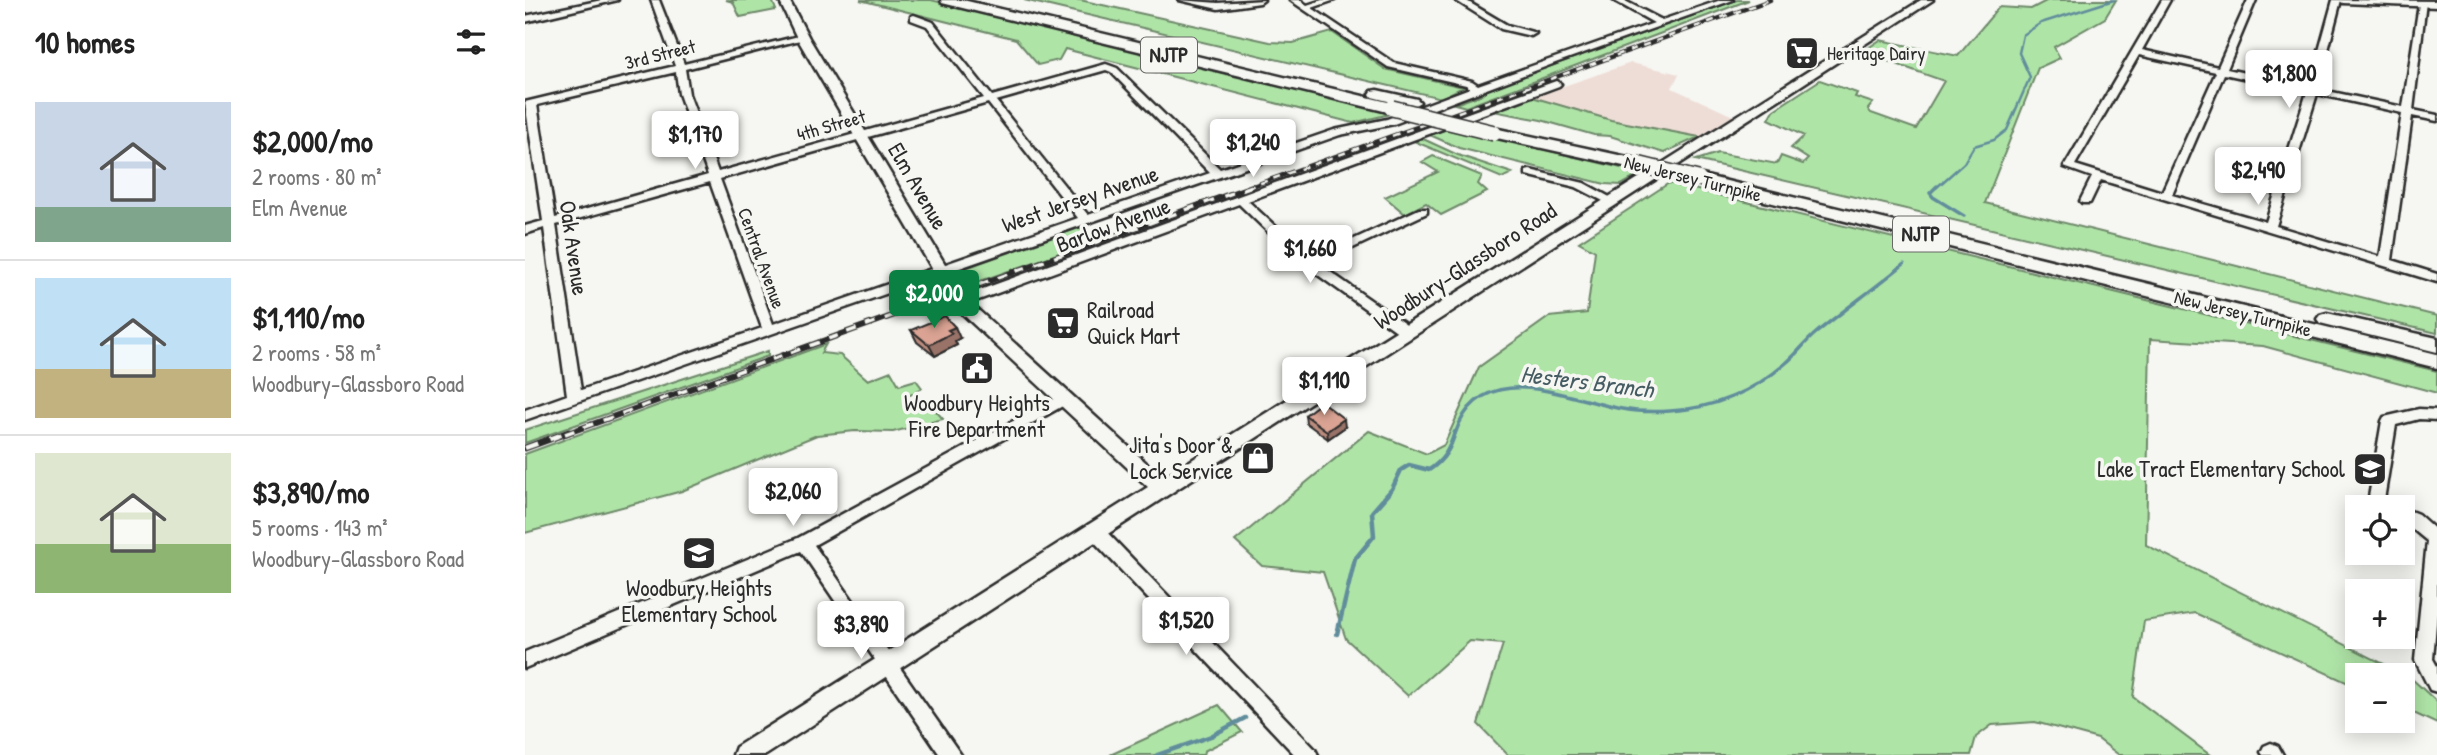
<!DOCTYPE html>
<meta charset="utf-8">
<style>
:root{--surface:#fff;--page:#f2f2f2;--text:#222;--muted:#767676;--line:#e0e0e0;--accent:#0b8043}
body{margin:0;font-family:"Patrick Hand",sans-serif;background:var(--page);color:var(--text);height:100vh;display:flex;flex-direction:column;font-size:26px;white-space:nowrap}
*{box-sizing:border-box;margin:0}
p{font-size:23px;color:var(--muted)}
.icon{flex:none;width:38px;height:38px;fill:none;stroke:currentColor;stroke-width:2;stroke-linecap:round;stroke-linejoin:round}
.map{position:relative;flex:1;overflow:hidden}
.details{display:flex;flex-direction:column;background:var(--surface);width:525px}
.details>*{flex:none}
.controls{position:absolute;left:1820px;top:495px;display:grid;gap:14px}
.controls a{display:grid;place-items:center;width:70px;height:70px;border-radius:0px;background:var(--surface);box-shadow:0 4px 18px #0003;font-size:35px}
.price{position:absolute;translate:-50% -60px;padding:0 16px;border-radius:7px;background:#fff;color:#222;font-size:23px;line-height:46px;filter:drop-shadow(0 2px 4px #0008)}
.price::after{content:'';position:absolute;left:50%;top:42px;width:21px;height:16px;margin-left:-10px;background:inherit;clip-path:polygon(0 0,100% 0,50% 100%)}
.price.selected{background:var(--accent);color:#fff}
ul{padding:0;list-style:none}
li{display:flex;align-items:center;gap:21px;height:175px;padding:0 35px}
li+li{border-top:2px solid var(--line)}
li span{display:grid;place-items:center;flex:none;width:196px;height:140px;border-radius:0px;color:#555}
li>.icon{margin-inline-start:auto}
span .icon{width:84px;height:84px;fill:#fffc;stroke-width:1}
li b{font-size:30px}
h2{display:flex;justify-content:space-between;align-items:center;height:84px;padding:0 35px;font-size:30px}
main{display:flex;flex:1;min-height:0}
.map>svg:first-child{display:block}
.built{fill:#eeddd6}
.green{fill:#afe4a7;stroke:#6d8869;stroke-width:2}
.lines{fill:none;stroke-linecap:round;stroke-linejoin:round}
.stream-far2{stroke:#618d9b;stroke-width:2.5}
.stream-far1{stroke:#618d9b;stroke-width:3.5}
.stream{stroke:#618d9b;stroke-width:4.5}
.minor-casing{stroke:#2b2b2b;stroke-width:5}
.major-casing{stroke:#2b2b2b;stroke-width:5}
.highway-casing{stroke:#2b2b2b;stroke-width:5}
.minor{fill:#f6f6f2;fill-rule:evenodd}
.major{fill:#f6f6f2;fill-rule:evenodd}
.highway{fill:#f6f6f2;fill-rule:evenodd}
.rail-far2-casing{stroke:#2b2b2b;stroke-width:4.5}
.rail-far1-casing{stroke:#2b2b2b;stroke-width:6}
.rail-casing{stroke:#2b2b2b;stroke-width:7}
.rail-far2{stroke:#f6f6f2;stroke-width:2.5;stroke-dasharray:7;stroke-linecap:butt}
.rail-far1{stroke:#f6f6f2;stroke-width:3.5;stroke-dasharray:10;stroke-linecap:butt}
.rail{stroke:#f6f6f2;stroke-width:4.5;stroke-dasharray:13;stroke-linecap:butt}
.highway-bridge-casing{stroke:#2b2b2b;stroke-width:18;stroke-linecap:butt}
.highway-bridge{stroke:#f6f6f2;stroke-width:15}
.wall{fill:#bb8c7e;stroke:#2b2b2b;stroke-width:2}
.shaded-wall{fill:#997267;stroke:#2b2b2b;stroke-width:2}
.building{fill:#daa393;stroke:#2b2b2b;stroke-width:2}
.labels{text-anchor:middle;stroke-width:7;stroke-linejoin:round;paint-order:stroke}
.far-poi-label{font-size:19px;fill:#2b2b2b;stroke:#f6f6f2;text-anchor:start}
.far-street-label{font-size:19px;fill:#2b2b2b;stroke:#f6f6f2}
.shield{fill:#f6f6f2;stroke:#686867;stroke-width:2}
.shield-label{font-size:21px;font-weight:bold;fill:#2b2b2b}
.street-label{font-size:23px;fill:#2b2b2b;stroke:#f6f6f2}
.poi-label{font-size:23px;fill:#2b2b2b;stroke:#f6f6f2}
.water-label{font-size:24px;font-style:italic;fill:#465c63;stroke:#f6f6f2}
</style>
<main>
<section class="details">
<h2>10 homes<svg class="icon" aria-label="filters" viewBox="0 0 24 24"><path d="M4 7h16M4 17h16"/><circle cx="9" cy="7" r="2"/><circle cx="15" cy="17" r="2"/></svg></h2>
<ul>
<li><span style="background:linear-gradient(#c9d6e8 75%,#7fa58c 0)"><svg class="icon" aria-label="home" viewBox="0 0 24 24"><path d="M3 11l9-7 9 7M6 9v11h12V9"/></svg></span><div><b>$2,000/mo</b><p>2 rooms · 80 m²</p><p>Elm Avenue</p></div></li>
<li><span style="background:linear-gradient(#bfe0f5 65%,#c2b280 0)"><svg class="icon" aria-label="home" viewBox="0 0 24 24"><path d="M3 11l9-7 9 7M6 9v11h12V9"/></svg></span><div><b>$1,110/mo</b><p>2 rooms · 58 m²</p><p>Woodbury-Glassboro Road</p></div></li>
<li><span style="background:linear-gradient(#dfe7d0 65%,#8fb573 0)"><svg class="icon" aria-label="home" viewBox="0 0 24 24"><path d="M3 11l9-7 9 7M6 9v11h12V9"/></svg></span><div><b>$3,890/mo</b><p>5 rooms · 143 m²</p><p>Woodbury-Glassboro Road</p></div></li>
</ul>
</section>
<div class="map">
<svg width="1912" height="755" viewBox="0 0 1912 755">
<rect width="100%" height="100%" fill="#f6f6f2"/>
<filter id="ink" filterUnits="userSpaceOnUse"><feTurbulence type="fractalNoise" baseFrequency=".0143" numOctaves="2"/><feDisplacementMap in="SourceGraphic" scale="14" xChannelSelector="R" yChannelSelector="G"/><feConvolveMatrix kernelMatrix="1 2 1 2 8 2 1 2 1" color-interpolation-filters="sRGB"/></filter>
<g filter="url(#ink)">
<path class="built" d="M1106,63L1154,74L1147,88L1208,116L1174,137L1086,120L1007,97Z"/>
<path class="green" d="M201,0H247L251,10L215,17L208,2Z
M335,0H406L869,113L828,123L540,49L534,60L513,65L491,39Z
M499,0H555L745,42L768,43L807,32L860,69L938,87L916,98Z
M1212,0H1224L941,107L930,104L955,95L964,88Z
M1523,0H1591L1580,18L1529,47L1535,58L1513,68L1460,203L1912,316V333L1171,160L1193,153L1252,164L1256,156L1278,164L1283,159L1266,148L1279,136L1244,119L1249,110L1295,80L1332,93L1330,97L1348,103L1343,109L1346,113L1391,129L1419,81L1337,52L1355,40L1433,56L1474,7L1506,9Z
M1007,97L1086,120L1174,137L1139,153L1085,136L1069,135L1016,120L968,111Z
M926,127L1117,173L1096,185L1080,184L934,148L905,135Z
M896,138L933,155L987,173L977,178L891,142Z
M908,156L957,176L953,184L962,192L916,215L901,203L880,214L860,197L913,172L897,162Z
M1144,183L1912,371V393L1738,346L1625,339L1621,545L1885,677L1912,702V724L1878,708V676H1832V687L1670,613L1619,621L1608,697L1685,755H1594L1573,739L1510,722L1467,725L1451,737L1446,755H983L953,724L978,644L945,641L883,696L821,639L798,572L737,566L710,541L844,431L902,454L919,445L954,367L1024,317L1062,313L1070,251L1054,242Z
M556,227L563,243L441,286L433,273L435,270Z
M301,344L296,353L315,355L343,380L366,371L374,385L391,380L397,388L382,397L390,405H406L418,419L368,432L330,431L292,435L157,491L0,533V454Z
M243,351V356L0,443V430Z
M694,705L717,732L679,751L678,755H585Z"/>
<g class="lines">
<path class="stream-far2" d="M1411,188L1439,163L1449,146L1469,140L1482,130L1505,77L1494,53L1498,35L1516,23L1589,0"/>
<path class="stream-far1" d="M1412,186L1405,193L1408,197L1439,216
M930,434C956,355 1042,399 1097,409C1113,412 1129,412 1145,411C1189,408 1228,392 1261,363C1272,354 1280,342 1291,333C1320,309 1350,288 1379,264"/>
<path class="stream" d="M812,634L830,559L849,536L847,512L867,489L876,470L884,465L904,470C919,460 925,449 930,432
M632,755L686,736L720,718"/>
<g class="minor-casing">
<path id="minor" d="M77,0H93L0,22V16Z
M126,0H134L159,64L278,35L283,38L160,69L164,94L193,172L459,98L402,26L386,20V16L389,15L408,22L467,96L581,64L592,68L695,169L809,130L862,119L945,88L941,85L863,67L765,0H775L782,5L797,0H810L787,8L869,63L947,81L953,85L1129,23L1088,0H1098L1137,20L1196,0H1208L1033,62L869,124L815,135L0,420V410L42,395L19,228L0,234V226L18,221L0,102L150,66ZM581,70L586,72L685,173L563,215L471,101ZM151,72L154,94L183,175L30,218L12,105ZM463,103L553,218L248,324L195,179ZM185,182L237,328L56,390L31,225Z
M654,0L693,3L739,0L735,3L693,9Z
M930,0H940L982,25L1011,33L1006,36L976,29Z
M1637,0H1645L1617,50L1693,67L1723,0H1731L1702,69L1784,87L1808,0H1816L1793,89L1878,107L1894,4L1901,2L1888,110L1912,115V121L1887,116L1867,260L1912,274V282L1576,180L1565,203H1557L1555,201L1567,177L1539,167ZM1614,55L1691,72L1637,192L1550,165ZM1699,74L1782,92L1741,222L1647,195ZM1792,94L1877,113L1855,257L1751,226Z
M1031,81L1036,84L1034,86L723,201L786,259L894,209H902V213L794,264L887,329L889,332L887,335H877L772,260L714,204L440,305H430L429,302L430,299Z
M1005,170L1059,183L1092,201L1086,204L1082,203L1051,187L1001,175V171Z
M538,394L545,399L543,403L289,545L436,755H415L276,551L0,668V652L273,538Z
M1894,409L1912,410V420L1894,419L1871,425L1859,500L1869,504L1871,508L1845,507L1843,503L1857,421L1859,417Z
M1878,508L1893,514L1912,531V612L1908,659L1912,666V692L1905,690L1890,660L1902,541L1878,521Z
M569,524L575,525L790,749L793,755H770L563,535L561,530L563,525Z
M1746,743L1753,746L1758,755H1738L1736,752L1739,746Z"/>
</g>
<g class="major-casing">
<path id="major" d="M254,0H264L284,38L441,299L638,478L1396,0H1408L241,755H208L211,747L623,487L429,306L272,38Z
M1813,0L1912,1V7L1818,3Z"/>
</g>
<g class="highway-casing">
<path id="highway" d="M416,0H438L867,103L875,108L867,113L417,3Z
M852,90L892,99L895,102L887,107L847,97L845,94L847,91Z
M969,128L1112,159L1120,164L1112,169L963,136L961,133Z
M1173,174L1912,354V368L1167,183L1165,179L1167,175Z
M1802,313L1912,338V352L1795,323L1792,319L1795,315Z"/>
</g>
<use href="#minor" class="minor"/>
<use href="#major" class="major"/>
<use href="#highway" class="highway"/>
<g class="rail-far2-casing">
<path id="rail-far2" d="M722,188L1245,0"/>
</g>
<g class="rail-far1-casing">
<path id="rail-far1" d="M40,434L727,186"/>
</g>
<g class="rail-casing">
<path id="rail" d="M0,448L44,432"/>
</g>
<use href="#rail-far2" class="rail-far2"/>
<use href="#rail-far1" class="rail-far1"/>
<use href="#rail" class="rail"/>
<g class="highway-bridge-casing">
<path id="highway-bridge" d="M867,108L969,133
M1112,164L1173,179"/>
</g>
<use href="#highway-bridge" class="highway-bridge"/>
</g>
<path class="wall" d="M386,330L435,338L430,341L432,345L410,356L392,342Z
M780,415L820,427L803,439L781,423Z"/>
<path class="shaded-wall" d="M430,327L435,338L430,341L432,345L410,356L404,345L423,330Z
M819,419L820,427L803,439L802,431Z"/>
<path class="building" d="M420,316L430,327L423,330L427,333L404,345L386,330Z
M797,402L819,419L802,431L780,415Z"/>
</g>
<defs>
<g id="supermarket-square" transform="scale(1.75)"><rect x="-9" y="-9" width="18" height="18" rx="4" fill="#2b2b2b" stroke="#f6f6f2"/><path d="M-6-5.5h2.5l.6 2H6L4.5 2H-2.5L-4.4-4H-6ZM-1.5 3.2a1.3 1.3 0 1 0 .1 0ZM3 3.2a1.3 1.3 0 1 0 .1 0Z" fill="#fff"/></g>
<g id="civic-square" transform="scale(1.75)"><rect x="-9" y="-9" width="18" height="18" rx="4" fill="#2b2b2b" stroke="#f6f6f2"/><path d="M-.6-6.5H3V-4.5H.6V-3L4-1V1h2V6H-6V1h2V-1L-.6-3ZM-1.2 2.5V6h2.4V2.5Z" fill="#fff"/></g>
<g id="shop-square" transform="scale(1.75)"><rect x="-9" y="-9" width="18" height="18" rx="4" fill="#2b2b2b" stroke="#f6f6f2"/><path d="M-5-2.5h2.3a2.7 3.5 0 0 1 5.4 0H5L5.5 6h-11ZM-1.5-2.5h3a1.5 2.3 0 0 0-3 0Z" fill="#fff"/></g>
<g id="school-square" transform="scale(1.75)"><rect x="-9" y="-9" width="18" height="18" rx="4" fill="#2b2b2b" stroke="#f6f6f2"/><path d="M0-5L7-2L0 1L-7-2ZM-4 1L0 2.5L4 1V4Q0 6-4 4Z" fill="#fff"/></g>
</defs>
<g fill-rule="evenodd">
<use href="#supermarket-square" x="1277" y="53"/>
<use href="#supermarket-square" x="538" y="323"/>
<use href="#civic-square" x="452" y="368"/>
<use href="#shop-square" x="733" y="458"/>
<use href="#school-square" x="1845" y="469"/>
<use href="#school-square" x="174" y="553"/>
</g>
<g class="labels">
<g class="far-poi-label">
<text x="1302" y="60">Heritage Dairy</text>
</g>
<g class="far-street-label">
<text transform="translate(135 54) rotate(-14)" y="7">3rd Street</text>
<text transform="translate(306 125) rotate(-16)" y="7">4th Street</text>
<text transform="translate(1168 178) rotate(14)" y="7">New Jersey Turnpike</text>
<text transform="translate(237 258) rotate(70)" y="7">Central Avenue</text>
<text transform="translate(1718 313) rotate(14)" y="7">New Jersey Turnpike</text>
</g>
<g class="shield">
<rect x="616" y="37.5" width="56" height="35" rx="5"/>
<rect x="1368" y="216.5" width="56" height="35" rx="5"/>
</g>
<g class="shield-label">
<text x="644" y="62">NJTP</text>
<text x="1396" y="241">NJTP</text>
</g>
<g class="street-label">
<text transform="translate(393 186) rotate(60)" y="8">Elm Avenue</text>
<text transform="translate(555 199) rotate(-19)" y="8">West Jersey Avenue</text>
<text transform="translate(588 225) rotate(-20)" y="8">Barlow Avenue</text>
<text transform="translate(49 248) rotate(82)" y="8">Oak Avenue</text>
<text transform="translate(940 266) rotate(-33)" y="8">Woodbury-Glassboro Road</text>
</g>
<g class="poi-label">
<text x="562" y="318" text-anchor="start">Railroad<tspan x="562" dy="26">Quick Mart</tspan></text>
<text x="452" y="411">Woodbury Heights<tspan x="452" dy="26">Fire Department</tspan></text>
<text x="708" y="453" text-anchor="end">Jita's Door &amp;<tspan x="708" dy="26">Lock Service</tspan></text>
<text x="1820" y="477" text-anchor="end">Lake Tract Elementary School</text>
<text x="174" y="596">Woodbury Heights<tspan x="174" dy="26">Elementary School</tspan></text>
</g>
<g class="water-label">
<text transform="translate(1062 382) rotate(7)" y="8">Hesters Branch</text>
</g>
</g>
</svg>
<div class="controls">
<a><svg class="icon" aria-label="locate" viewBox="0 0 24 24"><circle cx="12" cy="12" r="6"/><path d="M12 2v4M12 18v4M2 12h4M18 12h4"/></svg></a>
<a>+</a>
<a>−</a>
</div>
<b class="price" style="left:1764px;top:110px">$1,800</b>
<b class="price" style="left:170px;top:171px">$1,170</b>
<b class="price" style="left:728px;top:179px">$1,240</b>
<b class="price" style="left:1733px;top:207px">$2,490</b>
<b class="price" style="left:785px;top:285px">$1,660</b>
<b class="price selected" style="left:409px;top:330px">$2,000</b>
<b class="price" style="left:799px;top:417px">$1,110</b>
<b class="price" style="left:268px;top:528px">$2,060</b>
<b class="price" style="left:661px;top:657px">$1,520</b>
<b class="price" style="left:336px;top:661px">$3,890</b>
</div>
</main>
